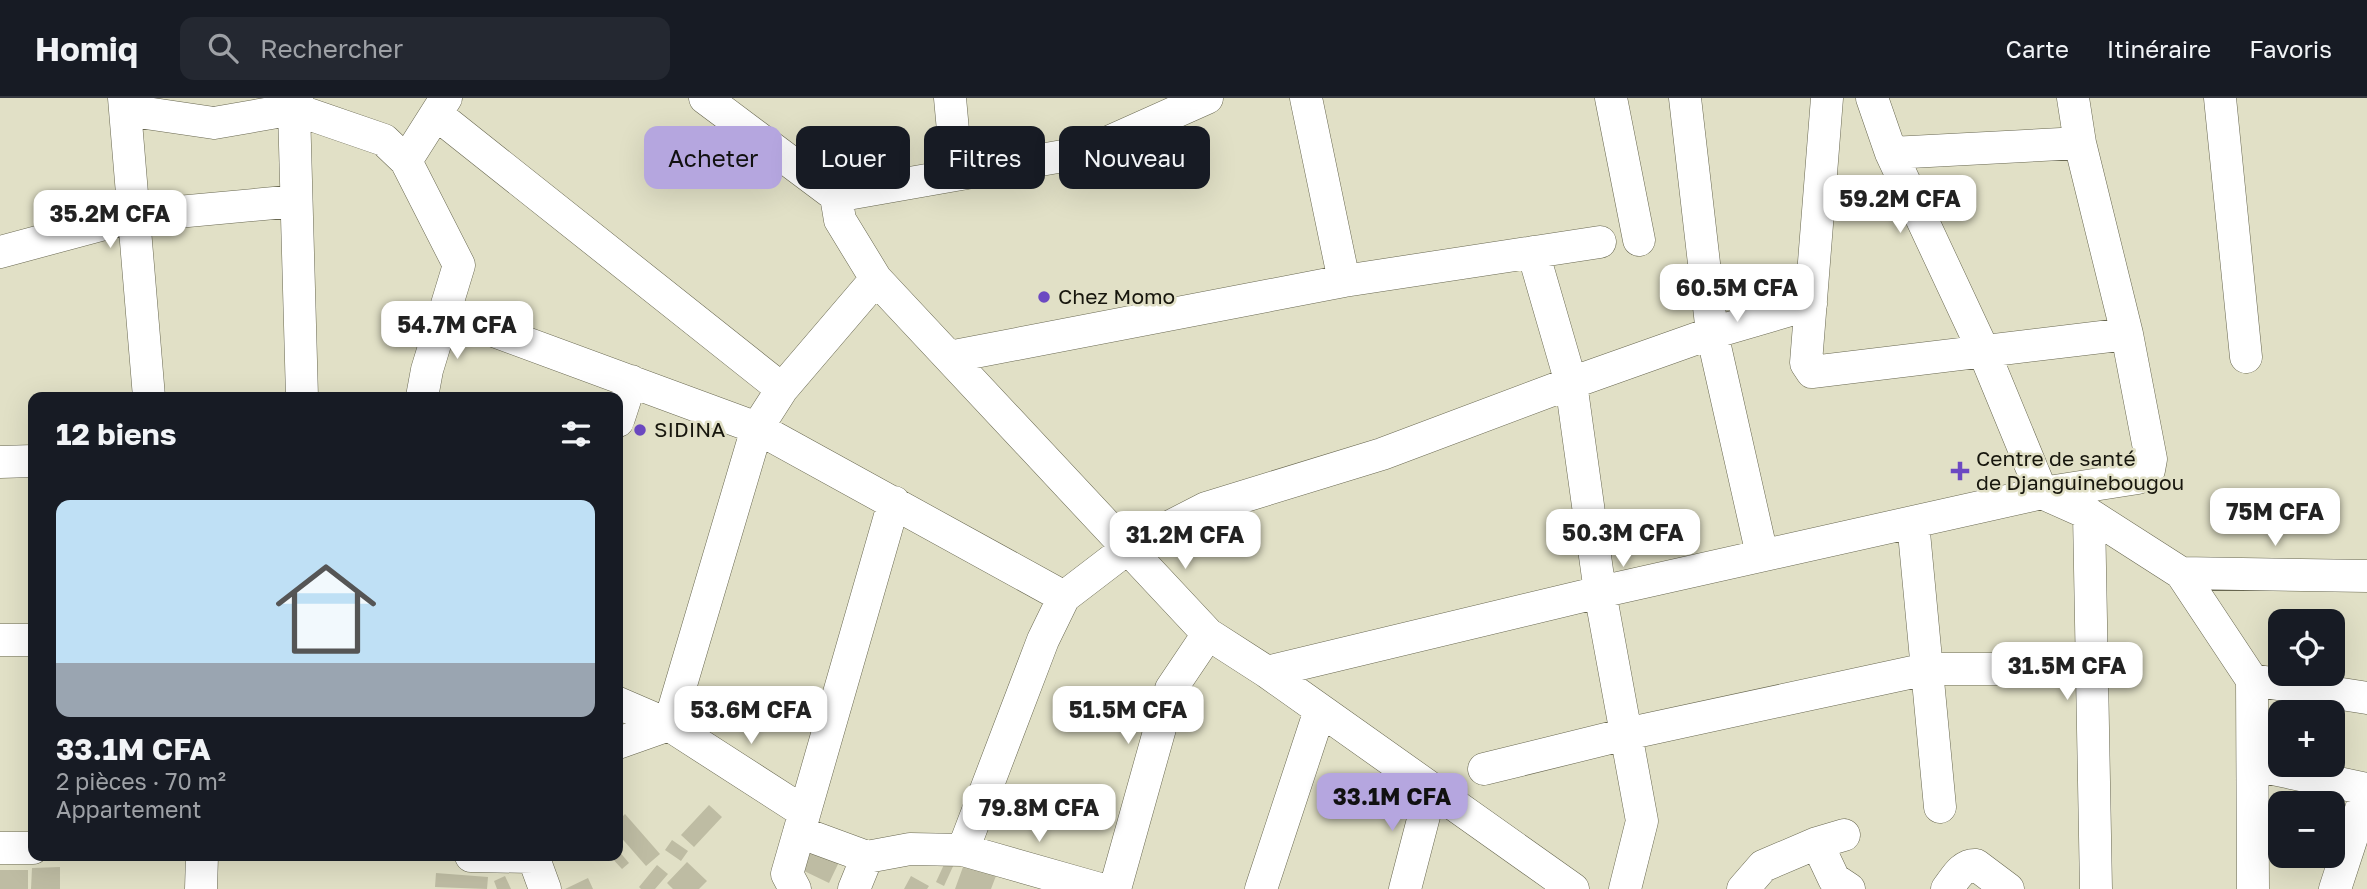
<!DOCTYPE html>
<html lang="fr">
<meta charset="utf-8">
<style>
:root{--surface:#171b24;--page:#242831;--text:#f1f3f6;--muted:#9ea1a6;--line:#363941;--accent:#b5a6df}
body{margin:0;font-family:"Golos Text",sans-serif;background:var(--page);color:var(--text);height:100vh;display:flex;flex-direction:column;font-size:26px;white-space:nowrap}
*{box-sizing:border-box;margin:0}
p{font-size:23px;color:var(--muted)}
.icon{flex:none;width:38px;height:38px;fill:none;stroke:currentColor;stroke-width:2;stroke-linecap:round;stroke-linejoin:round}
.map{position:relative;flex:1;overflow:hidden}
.sheet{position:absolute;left:28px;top:294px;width:595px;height:469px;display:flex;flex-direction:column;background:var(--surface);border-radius:14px;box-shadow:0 7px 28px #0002}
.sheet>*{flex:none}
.guide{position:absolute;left:644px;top:28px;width:665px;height:63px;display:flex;gap:14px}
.controls{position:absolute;left:2268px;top:511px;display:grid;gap:14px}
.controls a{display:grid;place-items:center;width:77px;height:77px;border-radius:14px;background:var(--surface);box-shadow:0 7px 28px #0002;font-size:35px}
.price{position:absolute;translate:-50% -60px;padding:0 16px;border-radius:14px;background:#fff;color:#222;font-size:23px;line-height:46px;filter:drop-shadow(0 2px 4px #0008)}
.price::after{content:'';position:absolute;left:50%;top:42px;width:21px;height:16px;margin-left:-10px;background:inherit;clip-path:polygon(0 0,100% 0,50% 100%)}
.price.selected{background:var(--accent);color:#111}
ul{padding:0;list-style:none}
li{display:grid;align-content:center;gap:14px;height:371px;padding:0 28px}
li+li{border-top:2px solid var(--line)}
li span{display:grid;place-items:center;height:217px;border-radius:14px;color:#555}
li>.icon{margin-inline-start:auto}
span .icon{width:126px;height:126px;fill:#fffc;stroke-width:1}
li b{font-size:30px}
h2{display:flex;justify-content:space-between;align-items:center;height:84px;padding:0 28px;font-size:30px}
.pill{padding:0 24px;border-radius:14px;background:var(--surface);box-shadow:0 7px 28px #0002;font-size:24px;line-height:63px}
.pill.selected{background:var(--accent);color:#111}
header{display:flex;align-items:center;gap:42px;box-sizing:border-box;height:98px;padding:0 35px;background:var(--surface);border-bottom:2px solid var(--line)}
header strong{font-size:33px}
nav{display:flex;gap:38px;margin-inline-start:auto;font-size:24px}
.search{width:490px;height:63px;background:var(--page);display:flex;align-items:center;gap:18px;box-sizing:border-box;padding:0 24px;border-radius:14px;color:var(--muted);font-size:26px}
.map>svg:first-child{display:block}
.building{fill:#bebca3}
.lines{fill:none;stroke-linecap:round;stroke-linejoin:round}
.minor-casing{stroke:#686750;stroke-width:33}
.minor{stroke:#fff;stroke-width:32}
.poi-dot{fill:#6c49c2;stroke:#e1e0c6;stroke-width:2.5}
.labels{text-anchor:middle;stroke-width:5;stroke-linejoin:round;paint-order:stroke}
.poi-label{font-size:21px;fill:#17160d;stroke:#e1e0c6;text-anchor:start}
</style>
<header>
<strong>Homiq</strong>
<div class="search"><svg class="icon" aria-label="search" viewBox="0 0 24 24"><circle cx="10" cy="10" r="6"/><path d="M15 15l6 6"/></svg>Rechercher</div>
<nav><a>Carte</a><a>Itinéraire</a><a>Favoris</a></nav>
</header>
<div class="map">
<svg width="2367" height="791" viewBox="0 0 2367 791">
<rect width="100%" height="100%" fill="#e1e0c6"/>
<path class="building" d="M709,707L722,719L694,749L681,737Z
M625,716L660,756L646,768L618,736V723Z
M672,742L688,753L681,763L665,752Z
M810,750L839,764L829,785L800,771Z
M618,752L629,765L622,771L610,758H618Z
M967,758L999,770L991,791H955Z
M947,760L955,764L944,788L936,784Z
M687,764L707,783L699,791H673L667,785Z
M657,767L668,776L655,791H641L639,789Z
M60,769V791H31L32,770Z
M0,772H28V791H0Z
M436,775L488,779L487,791L435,789Z
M505,778L511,791H497L494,783Z
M911,778L929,788L927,791H904Z
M588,780L593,791H565Z"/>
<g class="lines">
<g class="minor-casing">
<path id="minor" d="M124,0L149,299
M297,0L294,11L302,299
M705,0L836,98
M950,0L957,76
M1306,0L1344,183
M1611,0L1639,142
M1685,0L1712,235L1762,457
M1827,0L1806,265L1812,274L2127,236
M1872,0L1891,55L1984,254L2042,395L2089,416L2181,475L2252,582L2253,791
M2220,0L2246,259
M125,12L214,25L294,11L384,42L406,63L459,167L427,272L422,299
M436,16L782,291
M1891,55L2080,45
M406,63L446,0
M836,98L840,122L876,181L1208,536L1267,574L1573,791
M836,98L1086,54L1207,0
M0,154L134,118L296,103
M1533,154L1571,285L1600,494L1642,723L1625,791
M445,215L757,330L1064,499
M949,259L1344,183L1600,144
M618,323L631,283
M0,364L33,363
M2089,416L2096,791
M1913,424L1940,709
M2181,475L2367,478
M0,542H33
M1267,574L1600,494L2042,395L2138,380L2149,372L2151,361L2127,236L2080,45L2073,0
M2252,582L2367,600
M618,605L669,627L804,714
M669,627L757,330L782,291L876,181
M618,645L669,627
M2254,667L2367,691
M1484,671L1626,636L1927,571H2093
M799,734L867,759L910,751L963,752L1100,791
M1817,745L1834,781L1849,791
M0,750H33
M963,752L1043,542L1064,499L1128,450L1206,410L1382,356L1571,285L1712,235L1811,206
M471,758L533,759
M533,758L545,791
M201,791L202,758
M795,791L787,776L894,404
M854,791L867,759
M1115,791L1171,591L1208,536
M1261,791L1320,612
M1405,791L1431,691
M1743,791L1763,768L1817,745L1844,737
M1947,791C1955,781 1962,766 1976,767L2008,791
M2335,791L2367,693"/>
</g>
<use href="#minor" class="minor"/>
</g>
<g class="poi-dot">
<circle cx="1044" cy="199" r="7"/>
<circle cx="640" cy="332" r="7"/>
<path d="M1956.5 362.5h7v7h7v7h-7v7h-7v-7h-7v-7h7z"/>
</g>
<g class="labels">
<g class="poi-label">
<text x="1058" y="206">Chez Momo</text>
<text x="654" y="339">SIDINA</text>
<text x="1976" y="368">Centre de santé<tspan x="1976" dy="24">de Djanguinebougou</tspan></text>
</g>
</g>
</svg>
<div class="controls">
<a><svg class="icon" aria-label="locate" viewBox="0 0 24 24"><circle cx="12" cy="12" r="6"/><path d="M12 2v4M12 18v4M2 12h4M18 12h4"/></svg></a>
<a>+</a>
<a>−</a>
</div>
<b class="price" style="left:1900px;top:137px">59.2M CFA</b>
<b class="price" style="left:110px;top:152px">35.2M CFA</b>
<b class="price" style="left:1737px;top:226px">60.5M CFA</b>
<b class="price" style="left:457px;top:263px">54.7M CFA</b>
<b class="price" style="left:2275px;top:450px">75M CFA</b>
<b class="price" style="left:1623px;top:471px">50.3M CFA</b>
<b class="price" style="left:1185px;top:473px">31.2M CFA</b>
<b class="price" style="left:2067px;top:604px">31.5M CFA</b>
<b class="price" style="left:751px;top:648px">53.6M CFA</b>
<b class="price" style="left:1128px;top:648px">51.5M CFA</b>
<b class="price selected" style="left:1392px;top:735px">33.1M CFA</b>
<b class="price" style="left:1039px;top:746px">79.8M CFA</b>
<div class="guide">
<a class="pill selected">Acheter</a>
<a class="pill">Louer</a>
<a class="pill">Filtres</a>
<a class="pill">Nouveau</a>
</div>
<section class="sheet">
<h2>12 biens<svg class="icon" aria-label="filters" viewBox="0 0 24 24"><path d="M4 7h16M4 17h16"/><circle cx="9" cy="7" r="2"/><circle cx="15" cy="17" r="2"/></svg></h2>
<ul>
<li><span style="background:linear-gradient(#bfe0f5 75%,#9aa5b1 0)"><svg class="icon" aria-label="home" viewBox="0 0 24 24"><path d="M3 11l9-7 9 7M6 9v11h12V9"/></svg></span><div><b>33.1M CFA</b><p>2 pièces · 70 m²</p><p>Appartement</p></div></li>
</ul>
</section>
</div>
